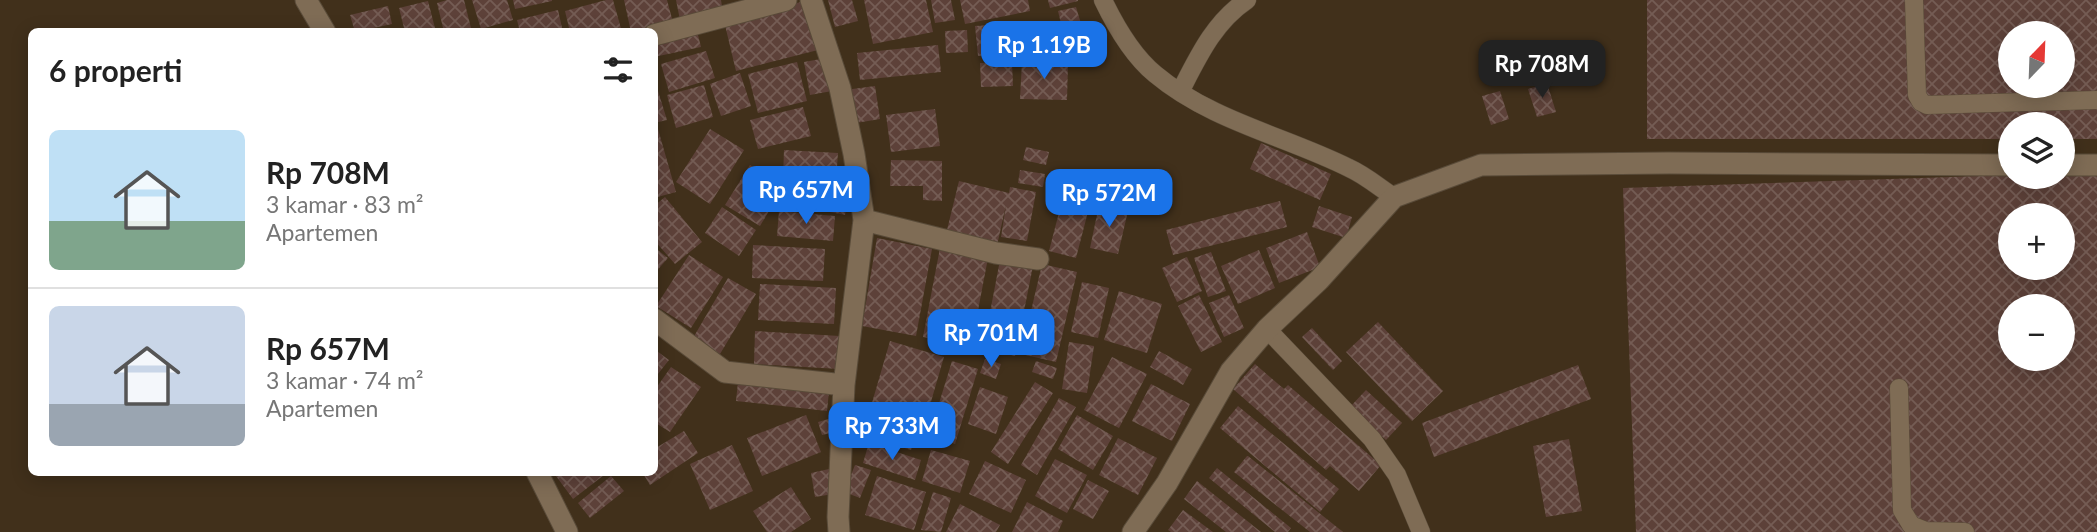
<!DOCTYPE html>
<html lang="id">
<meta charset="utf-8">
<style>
:root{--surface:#fff;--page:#f2f2f2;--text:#222;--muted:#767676;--line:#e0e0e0;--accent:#1a73e8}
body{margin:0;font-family:Lato,sans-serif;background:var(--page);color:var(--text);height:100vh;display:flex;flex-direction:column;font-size:26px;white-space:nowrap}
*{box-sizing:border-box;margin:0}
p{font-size:23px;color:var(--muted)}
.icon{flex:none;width:38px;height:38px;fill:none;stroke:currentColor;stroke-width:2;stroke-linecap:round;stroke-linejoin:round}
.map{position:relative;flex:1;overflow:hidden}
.side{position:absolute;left:28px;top:28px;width:630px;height:448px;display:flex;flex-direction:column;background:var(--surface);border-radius:10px;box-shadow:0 4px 18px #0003}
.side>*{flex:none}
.needle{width:46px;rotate:23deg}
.controls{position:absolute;left:1998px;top:21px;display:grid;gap:14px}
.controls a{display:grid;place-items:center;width:77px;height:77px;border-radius:50%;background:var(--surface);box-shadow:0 4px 18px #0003;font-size:35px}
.price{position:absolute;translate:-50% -60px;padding:0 16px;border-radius:14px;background:var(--accent);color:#fff;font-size:23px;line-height:46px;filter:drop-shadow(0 2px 4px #0008)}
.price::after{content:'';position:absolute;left:50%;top:42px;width:21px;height:16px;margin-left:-10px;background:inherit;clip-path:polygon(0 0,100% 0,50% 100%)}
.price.active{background:#222;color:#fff}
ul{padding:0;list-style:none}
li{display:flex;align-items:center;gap:21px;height:175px;padding:0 21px}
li+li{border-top:2px solid var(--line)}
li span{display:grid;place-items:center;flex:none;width:196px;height:140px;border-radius:10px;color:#555}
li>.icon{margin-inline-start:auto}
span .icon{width:84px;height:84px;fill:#fffc;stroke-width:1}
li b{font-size:30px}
h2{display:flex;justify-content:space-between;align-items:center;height:84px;padding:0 21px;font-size:30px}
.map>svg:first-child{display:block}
.building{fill:url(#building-cross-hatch);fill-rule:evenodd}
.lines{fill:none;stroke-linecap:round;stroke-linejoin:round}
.service-casing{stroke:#594b39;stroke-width:19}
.minor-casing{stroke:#594b39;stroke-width:23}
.service{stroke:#7f6c55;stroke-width:18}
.minor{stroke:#7f6c55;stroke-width:21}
</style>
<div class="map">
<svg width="2097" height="532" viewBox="0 0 2097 532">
<defs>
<pattern id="building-cross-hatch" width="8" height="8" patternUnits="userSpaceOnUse" patternTransform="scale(1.75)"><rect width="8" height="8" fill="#5d4139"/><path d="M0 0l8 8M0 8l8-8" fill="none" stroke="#745c54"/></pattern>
</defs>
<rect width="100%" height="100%" fill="#41301b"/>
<path class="building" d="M447,0H464L472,32H444L437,3Z
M472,0H507L513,20L481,29Z
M513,0H552V1L515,9Z
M606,0H613L622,32H570L565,11Z
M624,0H667L674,26L651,32H631Z
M676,0H721L723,13L680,20Z
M828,0H852L858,21L835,27Z
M864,0H926L933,32L873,44Z
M931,0H951L955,20L935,23Z
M960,0H1028L1030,11L965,24Z
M1048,0H1078V1L1050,8Z
M1647,0H2097V139H2063V124H2011V139H1647ZM2011,33H2063V86H2011Z
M428,1L436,32H405L399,8Z
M805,1L818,50L736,71L724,21Z
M388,6L392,24L355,32L350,15Z
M1076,7L1082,27L1063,32L1058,11Z
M558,10L563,32H520L517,20Z
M1053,22V52L1015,53V23Z
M1006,24L1009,53L978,56L975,26Z
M696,27L701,47L654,57V36Z
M967,30L968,52L946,53L945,31Z
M938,45L941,72L860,80L857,53Z
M706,51L715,78L669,92L661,64Z
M826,58L832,91L810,95L804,62Z
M797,62L807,101L758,113L748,74Z
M1012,62L1013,86L981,87L980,63Z
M1022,62L1068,64L1067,100L1020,99Z
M740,73L751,106L721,116L710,84Z
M654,78L667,120L654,123Z
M1547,83L1556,112L1537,117L1528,89Z
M704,85L713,117L676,128L667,95Z
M875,86L880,119L850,124L845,90Z
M1500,91L1509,119L1491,125L1482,96Z
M803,107L811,136L758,149L750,120Z
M935,109L940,146L891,152L886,115Z
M658,129L676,192L654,198V130Z
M710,129L744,150L710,204L676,182Z
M1261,143L1331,174L1320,200L1250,169Z
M1026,147L1049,152L1046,165L1023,160Z
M784,150L838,153L836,181L783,178Z
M891,160L942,161V201L923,200V186H890Z
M750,165L784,186L760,226L725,205Z
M1020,170L1045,174L1043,187L1018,183Z
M2097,172V532H1636L1623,188L2011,175V177H2063V173ZM2011,215H2063V268H2011ZM2011,306H2063V359H2011Z
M959,181L1009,193L1010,187L1036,192L1027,241L1001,237L1006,205L996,250L945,238Z
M792,187L829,190L828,209L790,206Z
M835,188L850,191L845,215L830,212Z
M665,197L702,242L675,264L654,240V206Z
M1063,197L1090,204L1076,258L1049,251Z
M1280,201L1287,227L1173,255L1166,230Z
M1099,205L1128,211L1118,254L1090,248Z
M1319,206L1352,217L1346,238L1312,227Z
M722,207L756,230L739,256L705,233Z
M779,211L835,216L833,241L777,236Z
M1307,232L1320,267L1279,283L1266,248Z
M877,238L932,249L916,336L862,326Z
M753,245L825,249L823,281L752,278Z
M654,247L668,258L654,274Z
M940,248L988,258L971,347L923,337Z
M1259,250L1275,288L1238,304L1221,266Z
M1211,252L1226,291L1208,297L1194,258Z
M689,255L723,277L691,328L656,306Z
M1187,257L1202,291L1177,302L1162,268Z
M1000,260L1033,266L1015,356L983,349Z
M1042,264L1077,272L1056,362L1021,354Z
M728,278L756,294L720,354L693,338Z
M1082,282L1109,288L1098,338L1071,332Z
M760,284L836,288L834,324L758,320Z
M1119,291L1162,304L1147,353L1104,340Z
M1199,295L1222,342L1201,352L1178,306Z
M1229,295L1244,328L1224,337L1209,303Z
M1378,322L1443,391L1412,421L1346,352Z
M1312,328L1342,361L1333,370L1302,337Z
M755,331L840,336L839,369L754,364Z
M890,341L944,357L923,429L869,413Z
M1069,342L1094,346L1087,393L1062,389Z
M654,349L669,360L654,379Z
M1159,351L1192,369L1183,385L1150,367Z
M1112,357L1147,374L1119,428L1084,410Z
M985,359L1001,364L996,379L980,373Z
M952,361L978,369L955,444L929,436Z
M1036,361L1057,368L1053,379L1032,372Z
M1255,364L1284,389L1288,385L1381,465L1359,491L1330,466L1326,470L1233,389Z
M1578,365L1591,399L1434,457L1422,423Z
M671,367L701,387L670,432L654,422V391Z
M739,372L830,382L827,411L736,401Z
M1035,382L1053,393L1008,464L991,452Z
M1151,384L1190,404L1172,441L1132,421Z
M980,387L1008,397L996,434L968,424Z
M1366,390L1402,423L1386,440L1350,407Z
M1059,398L1076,407L1037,475L1021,465Z
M1238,406L1339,489L1320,512L1220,428Z
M806,415L821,452L762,476L747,438Z
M1077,415L1113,436L1093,470L1058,449Z
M832,418L835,432L822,435L818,422Z
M878,422L916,434L911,450L873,438Z
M684,431L698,453L650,485L642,472H654V449Z
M1118,438L1157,458L1138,495L1099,475Z
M1569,439L1582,511L1546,517L1533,446Z
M869,443L921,460L915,480L863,463Z
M732,445L753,491L710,510L690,464Z
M931,450L970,461L960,493L922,481Z
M1247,456H1248L1343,532H1310L1234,472Z
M1055,459L1087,475L1067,513L1035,496Z
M985,461L1026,480L1011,513L969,494Z
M855,465L871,470L860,498L844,492Z
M1217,468L1291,528L1288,532H1275L1209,478Z
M829,469L833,494L815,497L811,473Z
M553,472H608L573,499Z
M611,476L624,491L590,518L578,503Z
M877,476L926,492L914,530L865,515Z
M1088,480L1109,491L1093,519L1073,509Z
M1197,481L1261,532H1226L1184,499Z
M791,487L811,519L791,532H767L753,511Z
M933,492L951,498L941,532L921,530Z
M1027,502L1063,521L1058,532H1012Z
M960,504L1000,525L996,532H946Z
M1183,510L1213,532H1171L1168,530Z"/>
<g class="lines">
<g class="service-casing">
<path id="service" d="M1103,0C1115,25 1133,56 1155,74C1211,121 1285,136 1349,168C1365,175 1380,188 1394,197
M1914,0L1917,95L1921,102L1927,105L2097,100
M1180,92C1198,57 1214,22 1247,0
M1267,329L1372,439L1397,475L1421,532
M1899,388L1902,510L1911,525L1926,531L1965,532"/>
</g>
<g class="minor-casing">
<path id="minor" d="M306,0L325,32
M811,0L840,88L854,154L864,220L844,385L838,517L839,532
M654,35L786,0
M2063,165H2097
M864,220L996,253L1038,259
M654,319L725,372L844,385
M537,472L567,532
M1133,532L1167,483L1231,371L1267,329L1319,280L1394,197L1481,165L1669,163L2011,165"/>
</g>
<use href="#service" class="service"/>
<use href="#minor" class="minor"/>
</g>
</svg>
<div class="controls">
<a><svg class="needle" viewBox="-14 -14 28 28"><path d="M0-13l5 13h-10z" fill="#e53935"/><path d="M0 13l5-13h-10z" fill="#767676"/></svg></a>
<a><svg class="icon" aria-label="layers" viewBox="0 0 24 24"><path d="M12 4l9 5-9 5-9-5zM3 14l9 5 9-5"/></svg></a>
<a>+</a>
<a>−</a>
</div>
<b class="price" style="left:1044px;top:81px">Rp 1.19B</b>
<b class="price active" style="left:1542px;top:100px">Rp 708M</b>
<b class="price" style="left:806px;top:226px">Rp 657M</b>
<b class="price" style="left:1109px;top:229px">Rp 572M</b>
<b class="price" style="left:991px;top:369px">Rp 701M</b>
<b class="price" style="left:892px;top:462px">Rp 733M</b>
<section class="side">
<h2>6 properti<svg class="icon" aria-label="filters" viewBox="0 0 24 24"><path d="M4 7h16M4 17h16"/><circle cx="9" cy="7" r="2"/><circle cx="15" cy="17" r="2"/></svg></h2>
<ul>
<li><span style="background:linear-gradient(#bfe0f5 65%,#7fa58c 0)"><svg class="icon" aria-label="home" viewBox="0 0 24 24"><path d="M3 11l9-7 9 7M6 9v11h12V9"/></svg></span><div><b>Rp 708M</b><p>3 kamar · 83 m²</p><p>Apartemen</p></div></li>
<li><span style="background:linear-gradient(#c9d6e8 70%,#9aa5b1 0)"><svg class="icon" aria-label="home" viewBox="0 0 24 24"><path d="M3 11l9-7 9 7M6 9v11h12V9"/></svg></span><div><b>Rp 657M</b><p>3 kamar · 74 m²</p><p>Apartemen</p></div></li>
</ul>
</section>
</div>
